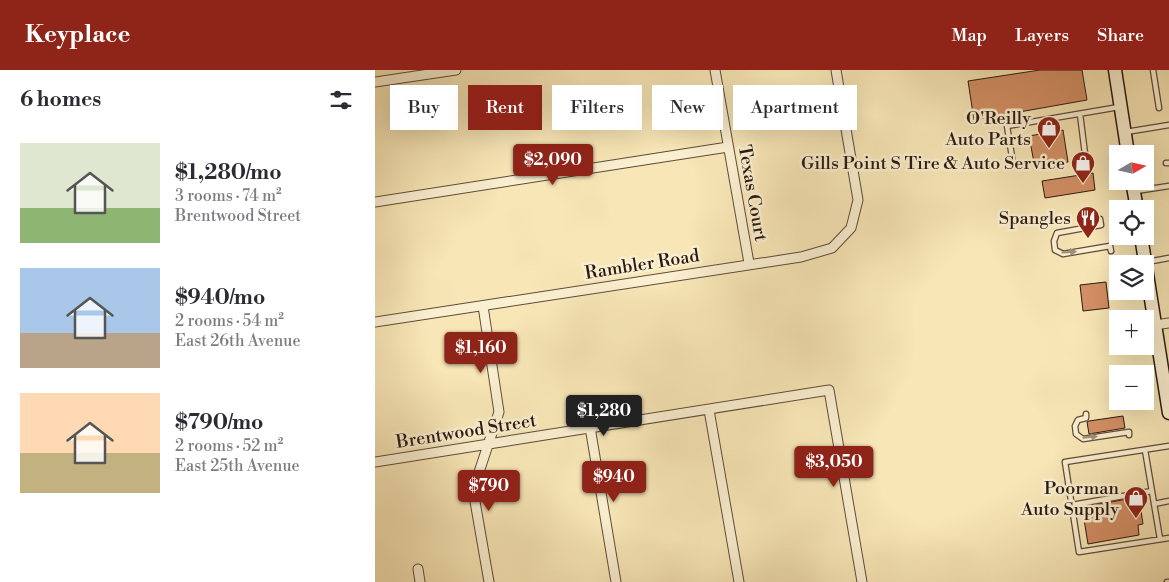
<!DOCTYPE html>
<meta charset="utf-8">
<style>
:root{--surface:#fff;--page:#f7f7f7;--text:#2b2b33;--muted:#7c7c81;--accent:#8f2418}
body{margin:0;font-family:"Libre Bodoni",serif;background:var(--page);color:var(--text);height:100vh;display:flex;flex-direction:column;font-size:19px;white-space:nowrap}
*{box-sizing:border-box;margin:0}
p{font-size:16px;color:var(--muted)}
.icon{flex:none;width:28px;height:28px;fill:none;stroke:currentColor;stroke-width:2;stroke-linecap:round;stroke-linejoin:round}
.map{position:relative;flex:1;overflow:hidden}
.sheet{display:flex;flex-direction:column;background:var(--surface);width:375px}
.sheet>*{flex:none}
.hud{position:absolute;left:15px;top:15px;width:475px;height:45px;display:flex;gap:10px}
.needle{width:32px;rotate:81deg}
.tools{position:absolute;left:734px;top:75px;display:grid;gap:10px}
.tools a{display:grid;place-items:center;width:45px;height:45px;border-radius:0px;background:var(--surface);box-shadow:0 5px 20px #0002;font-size:25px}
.price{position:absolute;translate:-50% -42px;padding:0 11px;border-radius:5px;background:var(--accent);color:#fff;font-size:16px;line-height:32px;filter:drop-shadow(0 1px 2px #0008)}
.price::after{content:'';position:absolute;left:50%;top:30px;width:15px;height:11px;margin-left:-8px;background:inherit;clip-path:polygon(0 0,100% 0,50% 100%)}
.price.current{background:#222;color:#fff}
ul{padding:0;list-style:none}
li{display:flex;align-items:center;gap:15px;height:125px;padding:0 20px}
li span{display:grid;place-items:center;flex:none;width:140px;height:100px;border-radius:0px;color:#555}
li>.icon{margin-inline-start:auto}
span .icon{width:60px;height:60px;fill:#fffc;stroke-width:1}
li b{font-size:21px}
h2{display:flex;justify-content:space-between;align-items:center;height:60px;padding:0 20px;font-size:21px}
.tag{padding:0 18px;border-radius:0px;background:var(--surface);box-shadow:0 5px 20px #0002;font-size:18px;line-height:45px}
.tag.current{background:var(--accent);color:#fff}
header{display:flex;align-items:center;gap:30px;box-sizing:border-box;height:70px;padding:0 25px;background:var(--accent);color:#fff}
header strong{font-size:24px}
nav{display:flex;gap:28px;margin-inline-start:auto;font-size:18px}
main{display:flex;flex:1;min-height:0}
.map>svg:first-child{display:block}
.building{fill:#d38f65;stroke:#2b1911}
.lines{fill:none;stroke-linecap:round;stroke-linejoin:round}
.service-casing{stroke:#5e4c3a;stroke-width:7}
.minor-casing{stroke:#5e4c3a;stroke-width:11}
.secondary-casing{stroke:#2b1911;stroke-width:15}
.service{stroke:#faefd0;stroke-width:4.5}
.minor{stroke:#faefd0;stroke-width:9}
.secondary{stroke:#faefd0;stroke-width:12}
.oneway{fill:#9d8f7a}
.labels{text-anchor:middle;stroke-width:5;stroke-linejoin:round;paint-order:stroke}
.poi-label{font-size:18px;fill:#2b1911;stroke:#faefd0;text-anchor:end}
.street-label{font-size:18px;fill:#2b1911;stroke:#faefd0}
</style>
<header>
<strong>Keyplace</strong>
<nav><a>Map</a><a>Layers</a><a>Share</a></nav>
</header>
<main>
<section class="sheet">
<h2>6 homes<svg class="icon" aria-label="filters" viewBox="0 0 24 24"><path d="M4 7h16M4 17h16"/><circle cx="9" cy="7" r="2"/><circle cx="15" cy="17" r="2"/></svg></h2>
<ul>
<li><span style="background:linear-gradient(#dfe7d0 65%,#8fb573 0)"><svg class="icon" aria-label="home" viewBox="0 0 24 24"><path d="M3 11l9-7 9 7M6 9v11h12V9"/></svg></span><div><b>$1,280/mo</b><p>3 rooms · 74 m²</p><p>Brentwood Street</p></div></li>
<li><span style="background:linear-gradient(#a9c7e8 65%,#b9a48a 0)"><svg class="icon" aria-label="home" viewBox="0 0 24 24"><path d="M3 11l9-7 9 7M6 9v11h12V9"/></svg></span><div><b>$940/mo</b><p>2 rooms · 54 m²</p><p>East 26th Avenue</p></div></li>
<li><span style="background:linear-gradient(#ffd9b3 60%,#c2b280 0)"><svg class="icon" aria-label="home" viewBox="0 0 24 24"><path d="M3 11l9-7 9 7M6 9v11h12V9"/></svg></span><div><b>$790/mo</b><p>2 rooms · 52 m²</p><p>East 25th Avenue</p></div></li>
</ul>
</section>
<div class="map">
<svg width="794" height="512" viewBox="0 0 794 512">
<rect width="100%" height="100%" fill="#f8e6b6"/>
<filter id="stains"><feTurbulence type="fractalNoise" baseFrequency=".004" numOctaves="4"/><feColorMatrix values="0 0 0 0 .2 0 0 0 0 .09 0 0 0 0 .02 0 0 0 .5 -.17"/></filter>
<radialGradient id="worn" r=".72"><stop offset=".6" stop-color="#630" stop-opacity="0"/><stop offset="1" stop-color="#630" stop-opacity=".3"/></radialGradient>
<path class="building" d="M665,0H707L712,30L599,50L593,11Z
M688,60L693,92L660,98L654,66Z
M718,103L720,120L670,128L667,111Z
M731,212L734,238L708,241L705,215Z
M748,346L750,358L714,364L712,352L714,351Z
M764,427L768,454L763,455L764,465L713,474L707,437Z"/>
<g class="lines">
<g class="service-casing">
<path id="service" d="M778,0L784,38
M705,44L710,84
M751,62L794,55
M638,93L632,56L744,37
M791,93H794
M761,121L794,116
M725,149L726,155L682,163L679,171L680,180L688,184L735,176L736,181
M772,192L794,188
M711,344V348L703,350L700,356L701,364L708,369L754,362V365
M794,376L690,392L704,482L794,468
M770,380L785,469
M779,434L794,431
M697,435L777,421
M792,512H794"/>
</g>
<g class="minor-casing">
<path id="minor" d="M340,0L374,193
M0,12L81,0
M0,132L353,77
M108,236L124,342L98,420L114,512
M0,252L426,187L457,178L476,158L483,130L461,0
M780,255L794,253
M334,340L364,512
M215,357L241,512
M0,392L454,320L487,512
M43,499L45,512"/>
</g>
<g class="secondary-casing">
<path id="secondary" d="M740,0L753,84
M757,111L762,139
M766,166L794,343"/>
</g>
<use href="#service" class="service"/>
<use href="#minor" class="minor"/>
<use href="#secondary" class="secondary"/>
</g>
<defs><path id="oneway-solid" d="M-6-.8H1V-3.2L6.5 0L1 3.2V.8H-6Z" transform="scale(1.25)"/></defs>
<g class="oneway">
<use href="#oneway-solid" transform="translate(694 182) rotate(-3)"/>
<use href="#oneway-solid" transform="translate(715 367) rotate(-6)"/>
</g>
<defs>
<g id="shop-pin" transform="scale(1.25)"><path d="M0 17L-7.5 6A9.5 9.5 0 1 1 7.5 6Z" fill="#8f2418" stroke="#faefd0"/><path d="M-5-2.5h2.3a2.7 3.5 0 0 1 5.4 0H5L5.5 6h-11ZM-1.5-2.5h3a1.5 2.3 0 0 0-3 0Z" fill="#fff"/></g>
<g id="restaurant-pin" transform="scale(1.25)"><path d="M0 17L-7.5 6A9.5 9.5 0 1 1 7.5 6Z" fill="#8f2418" stroke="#faefd0"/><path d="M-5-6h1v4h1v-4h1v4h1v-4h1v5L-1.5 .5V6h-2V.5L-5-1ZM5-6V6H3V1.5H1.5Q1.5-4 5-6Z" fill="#fff"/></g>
</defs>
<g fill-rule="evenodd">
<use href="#shop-pin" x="674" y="58"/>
<use href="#shop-pin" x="708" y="93"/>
<use href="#restaurant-pin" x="713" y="148"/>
<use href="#shop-pin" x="761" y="428"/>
</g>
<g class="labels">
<g class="poi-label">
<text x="656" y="54">O'Reilly<tspan x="656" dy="21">Auto Parts</tspan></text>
<text x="690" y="99">Gills Point S Tire &amp; Auto Service</text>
<text x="696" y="154">Spangles</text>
<text x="744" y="424">Poorman<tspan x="744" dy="21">Auto Supply</tspan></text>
</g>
<g class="street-label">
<text transform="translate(378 123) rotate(80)" y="6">Texas Court</text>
<text transform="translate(267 194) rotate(-9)" y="6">Rambler Road</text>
<text transform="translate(91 361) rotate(-9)" y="6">Brentwood Street</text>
</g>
</g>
<rect width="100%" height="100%" filter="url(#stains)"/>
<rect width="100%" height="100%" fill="url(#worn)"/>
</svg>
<div class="tools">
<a><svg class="needle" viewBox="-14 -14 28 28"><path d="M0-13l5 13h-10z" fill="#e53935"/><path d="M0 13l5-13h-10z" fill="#7c7c81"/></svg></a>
<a><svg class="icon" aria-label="locate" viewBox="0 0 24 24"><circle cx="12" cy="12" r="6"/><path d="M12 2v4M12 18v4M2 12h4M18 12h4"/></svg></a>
<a><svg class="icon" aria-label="layers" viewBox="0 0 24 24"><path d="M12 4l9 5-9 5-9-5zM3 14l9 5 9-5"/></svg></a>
<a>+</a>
<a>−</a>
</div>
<b class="price" style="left:178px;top:116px">$2,090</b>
<b class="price" style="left:106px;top:304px">$1,160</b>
<b class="price current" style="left:229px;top:367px">$1,280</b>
<b class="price" style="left:459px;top:418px">$3,050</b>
<b class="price" style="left:239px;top:433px">$940</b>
<b class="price" style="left:114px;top:442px">$790</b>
<div class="hud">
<a class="tag">Buy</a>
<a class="tag current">Rent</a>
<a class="tag">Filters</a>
<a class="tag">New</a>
<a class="tag">Apartment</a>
</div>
</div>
</main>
